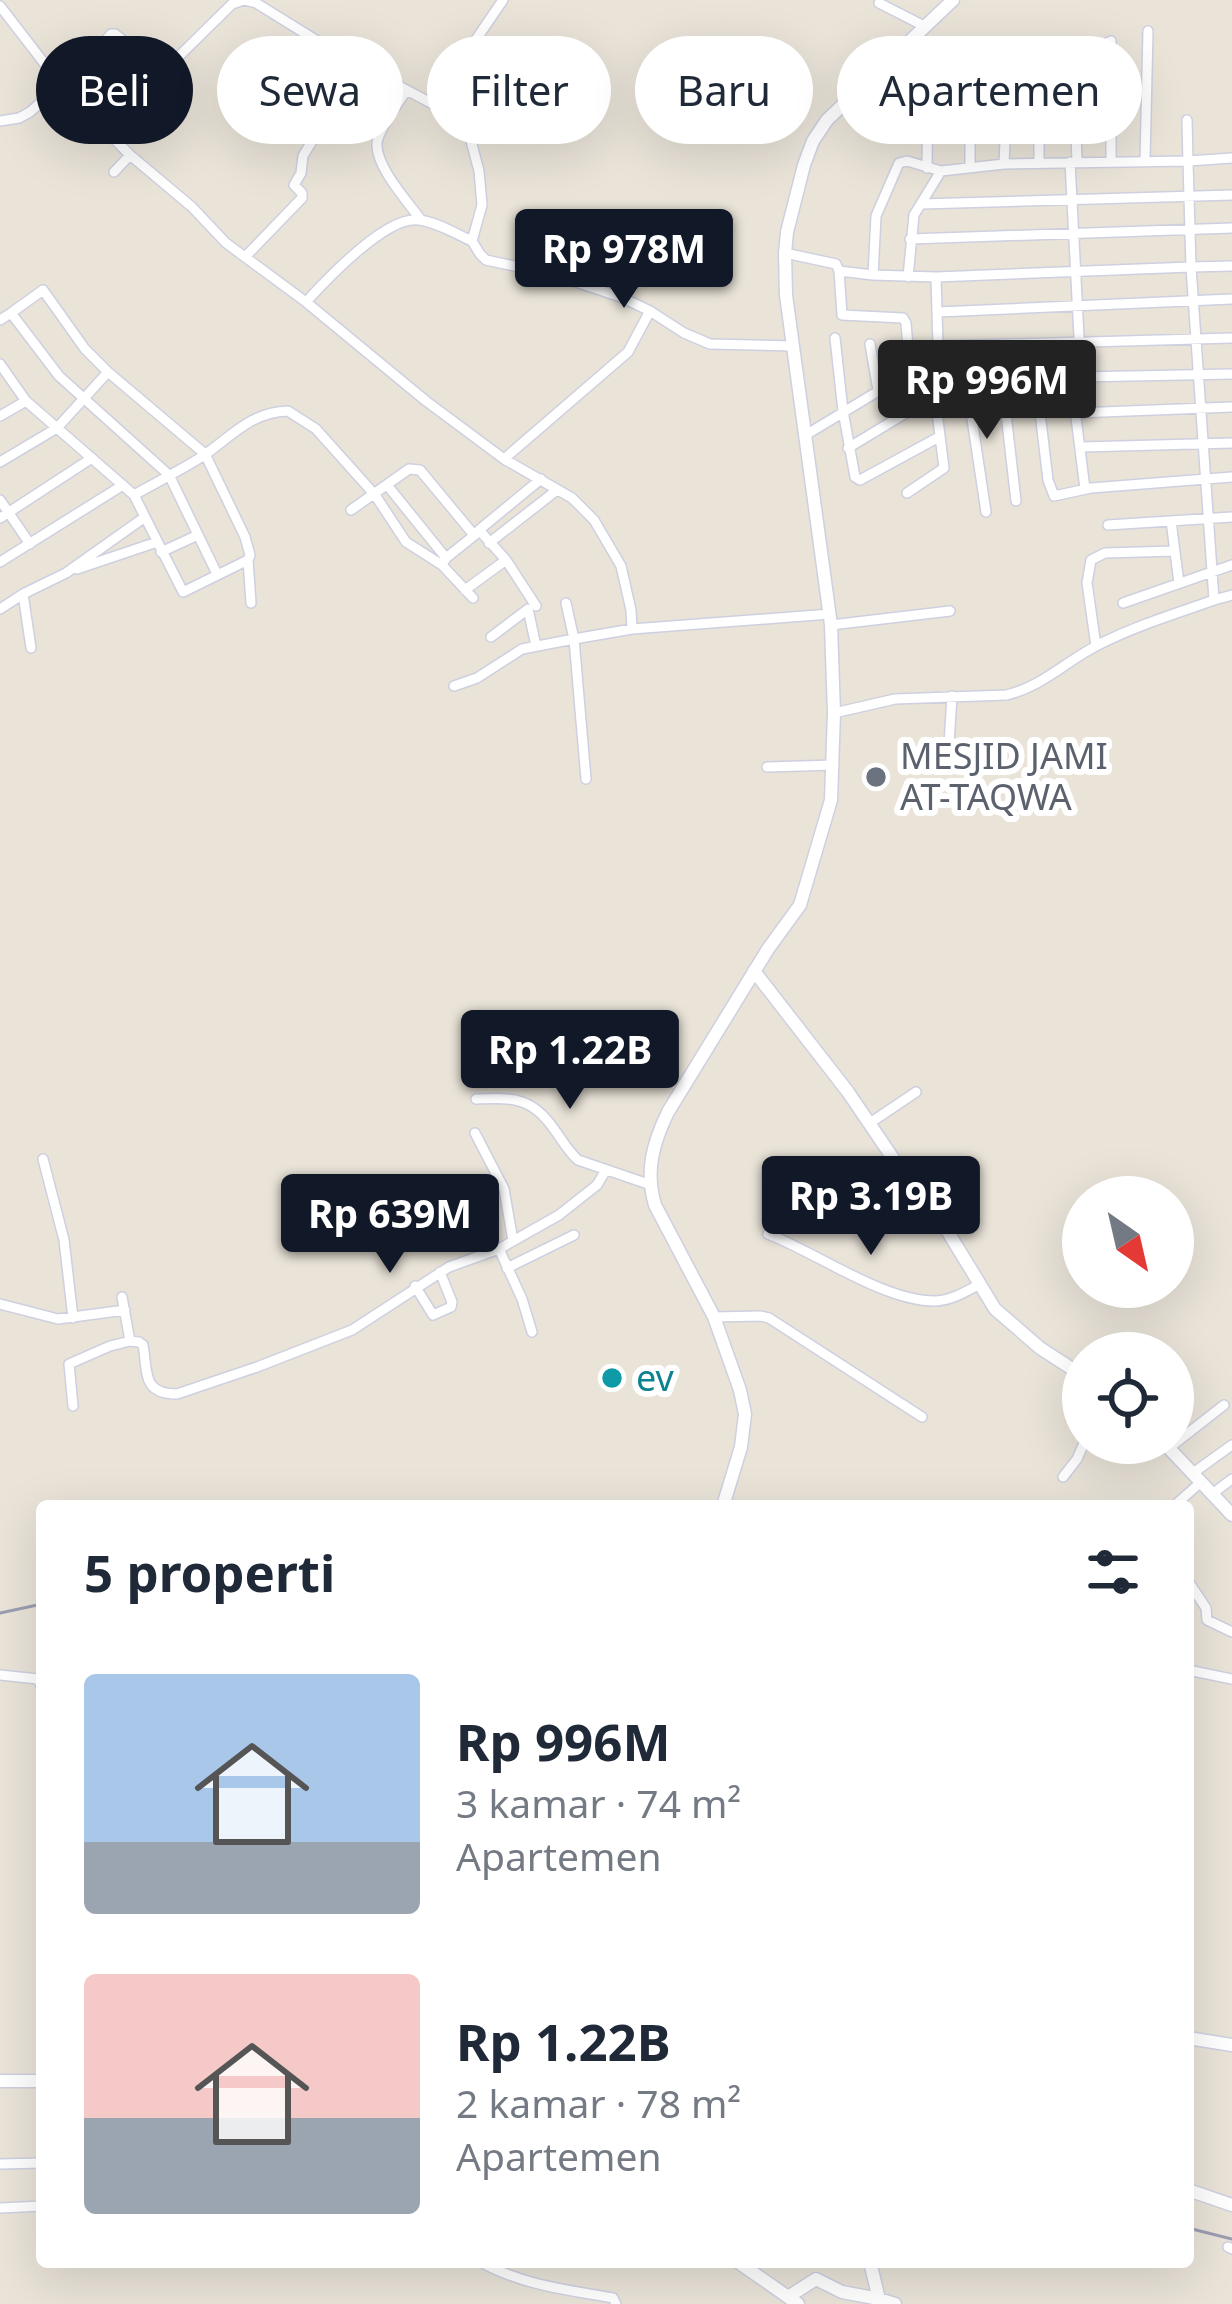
<!DOCTYPE html>
<html lang="id">
<meta charset="utf-8">
<style>
:root{--surface:#fff;--page:#f6f6f7;--text:#1f2937;--muted:#747a83;--accent:#111827}
body{margin:0;font-family:"Noto Sans",sans-serif;background:var(--page);color:var(--text);height:100vh;display:flex;flex-direction:column;font-size:45px;white-space:nowrap}
*{box-sizing:border-box;margin:0}
p{font-size:39px;color:var(--muted)}
.icon{flex:none;width:66px;height:66px;fill:none;stroke:currentColor;stroke-width:2;stroke-linecap:round;stroke-linejoin:round}
.map{position:relative;flex:1;overflow:hidden}
.side{position:absolute;left:36px;top:1500px;width:1158px;height:768px;display:flex;flex-direction:column;background:var(--surface);border-radius:12px;box-shadow:0 12px 48px #0002}
.side>*{flex:none}
.banner{position:absolute;left:36px;top:36px;width:1161px;height:108px;display:flex;gap:24px}
.needle{width:78px;rotate:146deg}
.tools{position:absolute;left:1062px;top:1176px;display:grid;gap:24px}
.tools a{display:grid;place-items:center;width:132px;height:132px;border-radius:50%;background:var(--surface);box-shadow:0 12px 48px #0002;font-size:60px}
.price{position:absolute;translate:-50% -102px;padding:0 27px;border-radius:12px;background:var(--accent);color:#fff;font-size:39px;line-height:78px;filter:drop-shadow(0 3px 6px #0008)}
.price::after{content:'';position:absolute;left:50%;top:72px;width:36px;height:27px;margin-left:-18px;background:inherit;clip-path:polygon(0 0,100% 0,50% 100%)}
.price.on{background:#222;color:#fff}
ul{padding:0;list-style:none}
li{display:flex;align-items:center;gap:36px;height:300px;padding:0 48px}
li span{display:grid;place-items:center;flex:none;width:336px;height:240px;border-radius:12px;color:#555}
li>.icon{margin-inline-start:auto}
span .icon{width:144px;height:144px;fill:#fffc;stroke-width:1}
li b{font-size:51px}
h2{display:flex;justify-content:space-between;align-items:center;height:144px;padding:0 48px;font-size:51px}
.chip{padding:0 42px;border-radius:54px;background:var(--surface);box-shadow:0 12px 48px #0002;font-size:42px;line-height:108px}
.chip.on{background:var(--accent);color:#fff}
.map>svg:first-child{display:block}
.lines{fill:none;stroke-linecap:round;stroke-linejoin:round}
.street-casing{stroke:#ced0e0;stroke-width:12}
.secondary-casing{stroke:#ced0e0;stroke-width:15}
.street{stroke:#fff;stroke-width:9}
.secondary{stroke:#fff;stroke-width:12}
.rail{stroke:#9c9db1;stroke-width:3}
.worship-dot{fill:#6b7280;stroke:#fff;stroke-width:4.5}
.culture-dot{fill:#0f9aa8;stroke:#fff;stroke-width:4.5}
.labels{text-anchor:middle;stroke-width:12;stroke-linejoin:round;paint-order:stroke}
.worship-label{font-size:36px;fill:#5b616d;stroke:#fff;text-anchor:start}
.culture-label{font-size:36px;fill:#0d838f;stroke:#fff;text-anchor:start}
</style>
<div class="map">
<svg width="1232" height="2304" viewBox="0 0 1232 2304">
<rect width="100%" height="100%" fill="#e9e3d8"/>
<g class="lines">
<g class="street-casing">
<path id="street" d="M879,3L926,27
M0,6L61,85L130,155L192,207L226,243L306,302L426,401L504,459L572,498L594,520L621,566L631,610L632,629
M406,91C398,103 378,130 377,143C375,166 408,202 421,220
M432,104L503,0
M1075,108L1077,161
M1187,120L1188,161L1232,158
M0,121L19,118L30,112L91,58L111,34H115L157,68L163,69L170,65L232,4L244,0L256,3L340,55L448,112L464,124L469,133L479,171L482,205L472,241L480,254L486,260L552,274L621,297L650,311
M1145,160L1148,31
M1070,162L1081,376
M1039,163V70L1055,67L1111,41V161
M1004,164L1008,69
M970,167V65
M927,168L928,78
M114,172L130,155
M921,204L1232,195
M910,239L1232,228
M785,253L836,264L839,271L842,315L903,318L906,323L910,372
M245,257L302,198V193L294,185L301,173L303,156L315,136
M839,271L873,275
M908,277L914,215L941,171
M936,277L938,346L932,363L933,380L1232,374
M306,302C327,279 387,215 419,220C437,222 456,234 472,241
M938,312L1232,299
M11,313L43,290L85,349L108,372
M0,320L11,313L59,376L169,475L217,574
M835,338L843,411L855,477L860,480L939,437
M870,344L878,390
M938,346L1232,338
M0,364L26,401L134,495C157,482 181,470 203,456C232,436 251,412 288,411L316,429L375,495L406,542L442,565L446,558
M1071,378L1085,489
M966,379L986,512
M1002,379L1016,501
M1036,379L1048,480L1054,496L1091,488L1232,477
M1076,413L1232,407
M0,416L26,401
M804,436L910,372L932,363
M1081,447L1232,443
M848,448L934,396
M504,459L628,352L650,311L684,333L710,344L793,346
M0,462L57,428L108,372L205,454L245,537L250,555L248,560L183,592L145,517
M387,485L446,558L476,534
M907,493L944,468L933,380
M0,500L30,544
M351,510L409,469L420,470L474,535
M0,518L92,458
M1171,521L1179,583
M1108,525L1232,517
M489,543L557,490
M161,552L198,535
M248,560L251,603
M0,562L123,485
M442,565L473,598
M77,569L157,542
M465,590L506,560
M1214,600L1232,595
M1123,603L1232,565
M536,606L506,560L479,530L541,479
M0,609L23,594
M831,625L950,611
M491,637L528,609L536,646
M1096,646L1087,583L1091,560L1105,553L1175,551
M31,648L23,594L66,573L145,517L134,495
M454,686L477,678L522,649L574,639L566,603
M834,713L895,699L1006,695C1042,687 1066,661 1098,645C1135,626 1175,614 1214,600L1191,267L1188,161L1004,164L941,171L907,161L899,163L876,216L873,275L936,277L1191,267L1232,266
M948,760L952,696
M767,767L834,765
M586,779L574,639L632,629L830,614
M476,1099C512,1098 531,1096 554,1129C562,1140 568,1151 578,1160L651,1185
M870,1123L916,1092
M475,1133L504,1189L513,1241
M43,1159L64,1240L73,1318
M768,1234C815,1252 885,1302 936,1301C952,1300 965,1292 980,1284
M499,1249L522,1299L532,1332
M507,1268L574,1235
M415,1286L433,1315L451,1307L452,1302L440,1272
M122,1297L130,1341
M0,1304L58,1319L125,1310
M714,1317L760,1316L769,1318L922,1417
M1115,1353L1124,1342
M73,1406L69,1364L110,1346L130,1341L139,1342L143,1345C148,1371 141,1394 177,1394L257,1367L352,1330L449,1267L499,1249L559,1215L597,1185L606,1170
M1169,1448L1224,1405
M1193,1473L1232,1445
M1063,1477L1077,1459L1084,1443
M1212,1494L1232,1479
M1174,1506L1201,1482
M1188,1581L1206,1608L1207,1620L1232,1632
M1188,1670L1232,1679
M0,1675L38,1679L42,1688
M0,2164L42,2163
M0,2208L42,2206
M1228,2247L1232,2249
M481,2262C522,2285 568,2290 613,2298L616,2304"/>
</g>
<g class="secondary-casing">
<path id="secondary" d="M754,971L848,1092L903,1173L945,1227L995,1309L1040,1348L1083,1376
M1164,1443L1232,1515
M723,1506L741,1447L745,1414L740,1390L714,1317L655,1205C645,1171 653,1143 668,1112L768,949L800,905L831,800L834,713L831,625L786,295L785,253L787,232L804,165L813,141L827,120L953,0
M1188,2038L1232,2045
M0,2081H42
M1188,2190L1232,2205
M738,2262L798,2304
M870,2262L879,2299L895,2304
M788,2297L816,2279L842,2292L879,2299"/>
</g>
<use href="#street" class="street"/>
<use href="#secondary" class="secondary"/>
<path class="rail" d="M0,1613L42,1604
M1188,2228L1232,2239"/>
</g>
<circle class="worship-dot" cx="876" cy="777" r="12"/>
<circle class="culture-dot" cx="612" cy="1378" r="12"/>
<g class="labels">
<g class="worship-label">
<text x="900" y="769">MESJID JAMI<tspan x="900" dy="41">AT-TAQWA</tspan></text>
</g>
<g class="culture-label">
<text x="636" y="1391">ev</text>
</g>
</g>
</svg>
<div class="tools">
<a><svg class="needle" viewBox="-14 -14 28 28"><path d="M0-13l5 13h-10z" fill="#e53935"/><path d="M0 13l5-13h-10z" fill="#747a83"/></svg></a>
<a><svg class="icon" aria-label="locate" viewBox="0 0 24 24"><circle cx="12" cy="12" r="6"/><path d="M12 2v4M12 18v4M2 12h4M18 12h4"/></svg></a>
</div>
<b class="price" style="left:624px;top:311px">Rp 978M</b>
<b class="price on" style="left:987px;top:442px">Rp 996M</b>
<b class="price" style="left:570px;top:1112px">Rp 1.22B</b>
<b class="price" style="left:871px;top:1258px">Rp 3.19B</b>
<b class="price" style="left:390px;top:1276px">Rp 639M</b>
<div class="banner">
<a class="chip on">Beli</a>
<a class="chip">Sewa</a>
<a class="chip">Filter</a>
<a class="chip">Baru</a>
<a class="chip">Apartemen</a>
</div>
<section class="side">
<h2>5 properti<svg class="icon" aria-label="filters" viewBox="0 0 24 24"><path d="M4 7h16M4 17h16"/><circle cx="9" cy="7" r="2"/><circle cx="15" cy="17" r="2"/></svg></h2>
<ul>
<li><span style="background:linear-gradient(#a9c7e8 70%,#9aa5b1 0)"><svg class="icon" aria-label="home" viewBox="0 0 24 24"><path d="M3 11l9-7 9 7M6 9v11h12V9"/></svg></span><div><b>Rp 996M</b><p>3 kamar · 74 m²</p><p>Apartemen</p></div></li>
<li><span style="background:linear-gradient(#f6c9c9 60%,#9aa5b1 0)"><svg class="icon" aria-label="home" viewBox="0 0 24 24"><path d="M3 11l9-7 9 7M6 9v11h12V9"/></svg></span><div><b>Rp 1.22B</b><p>2 kamar · 78 m²</p><p>Apartemen</p></div></li>
</ul>
</section>
</div>
